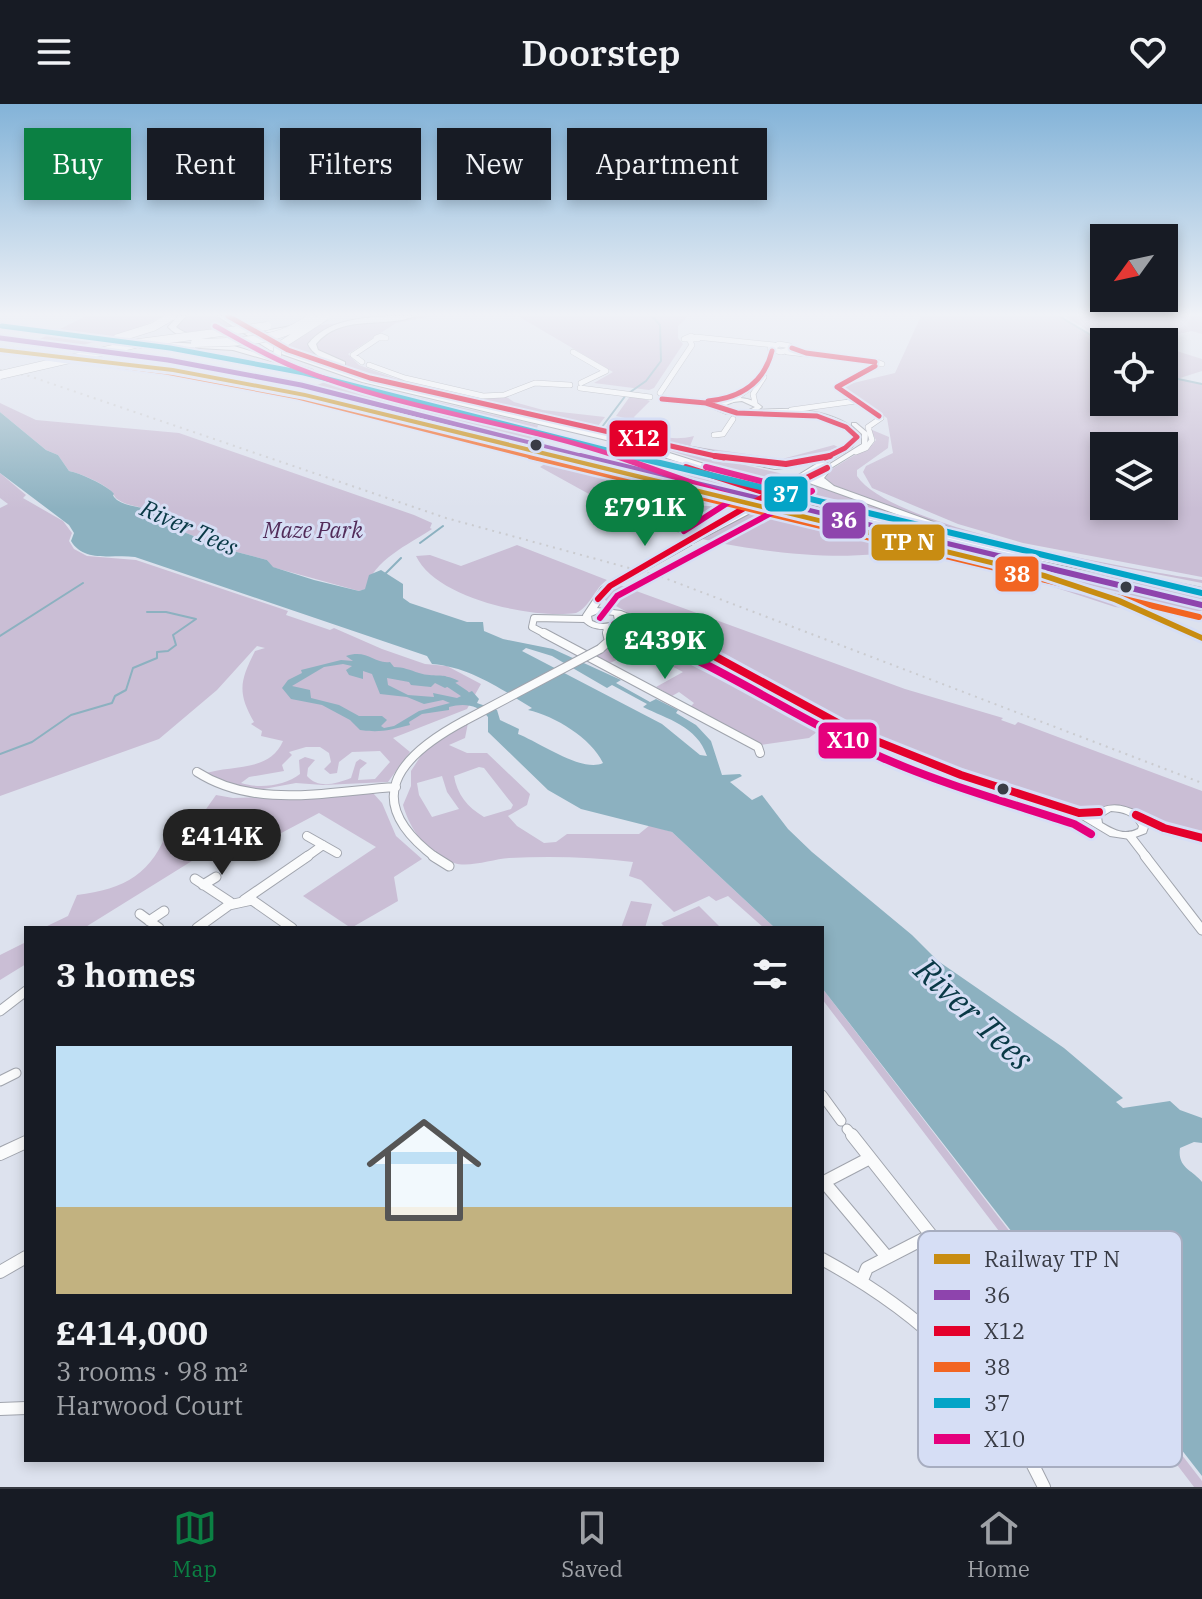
<!DOCTYPE html>
<meta charset="utf-8">
<style>
:root{--surface:#171b24;--page:#242831;--text:#f1f3f6;--muted:#9ea1a6;--line:#363941;--accent:#0b8043}
body{margin:0;font-family:"IBM Plex Serif",serif;background:var(--page);color:var(--text);height:100vh;display:flex;flex-direction:column;font-size:30px;white-space:nowrap}
*{box-sizing:border-box;margin:0}
p{font-size:26px;color:var(--muted)}
.icon{flex:none;width:44px;height:44px;fill:none;stroke:currentColor;stroke-width:2;stroke-linecap:round;stroke-linejoin:round}
.map{position:relative;flex:1;overflow:hidden}
.sheet{position:absolute;left:24px;top:822px;width:800px;height:536px;display:flex;flex-direction:column;background:var(--surface);border-radius:0px;box-shadow:0 4px 12px #0003}
.sheet>*{flex:none}
.guide{position:absolute;left:24px;top:24px;width:800px;height:72px;display:flex;gap:16px}
.needle{width:52px;rotate:237deg}
.tools{position:absolute;left:1090px;top:120px;display:grid;gap:16px}
.tools a{display:grid;place-items:center;width:88px;height:88px;border-radius:0px;background:var(--surface);box-shadow:0 4px 12px #0003;font-size:40px}
.price{position:absolute;translate:-50% -68px;padding:0 18px;border-radius:28px;background:var(--accent);color:#fff;font-size:26px;line-height:52px;filter:drop-shadow(0 2px 4px #0008)}
.price::after{content:'';position:absolute;left:50%;top:48px;width:24px;height:18px;margin-left:-12px;background:inherit;clip-path:polygon(0 0,100% 0,50% 100%)}
.price.active{background:#222;color:#fff}
ul{padding:0;list-style:none}
li{display:grid;align-content:center;gap:16px;height:424px;padding:0 32px}
li+li{border-top:2px solid var(--line)}
li span{display:grid;place-items:center;height:248px;border-radius:0px;color:#555}
li>.icon{margin-inline-start:auto}
span .icon{width:144px;height:144px;fill:#fffc;stroke-width:1}
li b{font-size:34px}
h2{display:flex;justify-content:space-between;align-items:center;height:96px;padding:0 32px;font-size:34px}
.pill{padding:0 28px;border-radius:0px;background:var(--surface);box-shadow:0 4px 12px #0003;font-size:28px;line-height:72px}
.pill.active{background:var(--accent);color:#fff}
header{display:flex;justify-content:space-between;align-items:center;height:104px;padding:0 32px;background:var(--surface);font-size:36px;font-weight:600}
.tab-bar{display:flex;justify-content:space-around;align-items:center;height:112px;border-top:2px solid var(--line);background:var(--surface);font-size:22px;color:var(--muted)}
.tab-bar a{display:grid;justify-items:center;gap:4px}
.tab-bar .active{color:var(--accent)}
.map>svg:first-child{display:block}
.green{fill:#cabed5;fill-rule:evenodd}
.water{fill:#8cb1c0;fill-rule:evenodd}
.lines{fill:none;stroke-linecap:round;stroke-linejoin:round}
.stream{stroke:#8cb1c0;stroke-width:2}
.canal{stroke:#8cb1c0;stroke-width:8}
.minor-far4-casing{stroke:#a0a4ad;stroke-width:6}
.minor-far3-casing{stroke:#a0a4ad;stroke-width:8}
.minor-far2-casing{stroke:#a0a4ad;stroke-width:10}
.minor-far1-casing{stroke:#a0a4ad;stroke-width:11}
.minor-casing{stroke:#a0a4ad;stroke-width:14}
.tertiary-casing{stroke:#a0a4ad;stroke-width:2}
.secondary-casing{stroke:#a0a4ad;stroke-width:2}
.trunk-casing{stroke:#a0a4ad;stroke-width:2}
.minor-far4{stroke:#fafbfc;stroke-width:5}
.minor-far3{stroke:#fafbfc;stroke-width:6}
.minor-far2{stroke:#fafbfc;stroke-width:8}
.minor-far1{stroke:#fafbfc;stroke-width:9}
.minor{stroke:#fafbfc;stroke-width:12}
.tertiary{fill:#fafbfc;fill-rule:evenodd}
.secondary{fill:#fafbfc;fill-rule:evenodd}
.trunk{fill:#fafbfc;fill-rule:evenodd}
.rail{stroke:#cacbcf;stroke-width:2;stroke-dasharray:2 5;stroke-linecap:butt}
.minor-bridge-casing{stroke:#a0a4ad;stroke-width:10;stroke-linecap:butt}
.tertiary-bridge-casing{stroke:#a0a4ad;stroke-width:10;stroke-linecap:butt}
.trunk-bridge-far1-casing{stroke:#a0a4ad;stroke-width:9;stroke-linecap:butt}
.trunk-bridge-casing{stroke:#a0a4ad;stroke-width:13;stroke-linecap:butt}
.minor-bridge{stroke:#fafbfc;stroke-width:8}
.tertiary-bridge{stroke:#fafbfc;stroke-width:8}
.trunk-bridge-far1{stroke:#fafbfc;stroke-width:8}
.trunk-bridge{stroke:#fafbfc;stroke-width:11}
.bus-1-far1-casing{stroke:#d6def5;stroke-width:9}
.bus-1-casing{stroke:#d6def5;stroke-width:11}
.bus-2-far2-casing{stroke:#d6def5;stroke-width:9}
.bus-2-far1-casing{stroke:#d6def5;stroke-width:11}
.bus-2-casing{stroke:#d6def5;stroke-width:14}
.bus-3-far1-casing{stroke:#d6def5;stroke-width:9}
.bus-3-casing{stroke:#d6def5;stroke-width:11}
.bus-4-far1-casing{stroke:#d6def5;stroke-width:9}
.bus-4-casing{stroke:#d6def5;stroke-width:11}
.bus-5-far2-casing{stroke:#d6def5;stroke-width:9}
.bus-5-far1-casing{stroke:#d6def5;stroke-width:11}
.bus-5-casing{stroke:#d6def5;stroke-width:14}
.bus-1-far1{stroke:#8e44ad;stroke-width:5}
.bus-1{stroke:#8e44ad;stroke-width:6}
.bus-2-far2{stroke:#e4002b;stroke-width:5}
.bus-2-far1{stroke:#e4002b;stroke-width:6}
.bus-2{stroke:#e4002b;stroke-width:8}
.bus-3-far1{stroke:#f26522;stroke-width:5}
.bus-3{stroke:#f26522;stroke-width:6}
.bus-4-far1{stroke:#03a4c7;stroke-width:5}
.bus-4{stroke:#03a4c7;stroke-width:6}
.bus-5-far2{stroke:#e5007d;stroke-width:5}
.bus-5-far1{stroke:#e5007d;stroke-width:6}
.bus-5{stroke:#e5007d;stroke-width:8}
.rail-1-casing{stroke:#d6def5;stroke-width:6}
.rail-1{fill:#c88c12;fill-rule:evenodd}
.bus-dot{fill:#393c46;stroke:#d6def5;stroke-width:3}
.labels{text-anchor:middle;stroke-width:6;stroke-linejoin:round;paint-order:stroke}
.far-park-label{font-size:22px;font-style:italic;fill:#522c5a;stroke:#d6def5}
.far-water-label{font-size:24px;font-style:italic;fill:#093946;stroke:#d6def5}
.near-water-label{font-size:34px;font-style:italic;fill:#093946;stroke:#d6def5}
.key{fill:#d6def5;stroke:#a7adc0;stroke-width:2}
.key-label{font-size:22px;fill:#393c46}
.line-badge{stroke:#d6def5;stroke-width:3}
.badge-label{font-size:22px;text-anchor:middle;font-weight:bold;fill:#fff}
</style>
<header><svg class="icon" aria-label="menu" viewBox="0 0 24 24"><path d="M4 6h16M4 12h16M4 18h16"/></svg>Doorstep<svg class="icon" aria-label="heart" viewBox="0 0 24 24"><path d="M12 20l-8-8c-3-5 5-10 8-4 3-6 11-1 8 4z"/></svg></header>
<div class="map">
<svg width="1202" height="1383" viewBox="0 0 1202 1383">
<rect width="100%" height="100%" fill="#dde2ee"/>
<path class="green" d="M86,212H163L134,226L80,242L36,237Z
M183,212H217L232,223L180,229L174,222Z
M432,212L396,219L348,250L359,261L394,274L478,292H505L514,298L543,306L605,313L598,322L593,323L390,276L392,275L388,273V275C367,268 324,261 315,239C336,214 401,212 432,212Z
M518,212H688L678,222V234L683,240L654,284L649,286L594,279L613,268Z
M921,212H1059L1104,239V298H1164V272L1173,274L1164,270V243L1202,255V267L1177,275L1202,280V473L1023,439L958,420L872,384L863,368L866,362L893,349L887,314L844,285L845,281L895,269ZM1104,342H1164V402H1104Z
M1064,212H1202V230L1192,227L1153,235L1161,238L1129,236L1108,238Z
M360,217L322,227L310,238L322,252L364,271L283,242L311,222Z
M334,274L538,321L533,337L315,282Z
M631,291L650,297L634,313L640,325C658,333 674,337 694,332L690,342L782,355L834,341L838,343C820,350 799,359 779,359C750,360 629,336 605,324L614,314H625L616,312Z
M0,299L36,316L179,329L414,411L432,419L430,424L432,425C408,441 373,456 366,485L359,487L272,463L267,456L229,446L171,423C163,399 135,408 117,395C114,393 113,388 110,386C100,378 82,370 69,367L58,351L46,346L0,308Z
M870,325L889,333L888,344L857,366V372C892,425 1134,465 1202,476V479L1033,446L944,422L825,380L822,371L873,340L876,336Z
M632,335L779,369L789,374L778,380Z
M628,352L651,353L742,384L747,391L679,375L668,369L598,354Z
M551,356L736,400L732,402C706,397 678,404 653,396L640,402L620,398L642,408L637,409L598,395L540,363Z
M0,369L26,391L23,394L63,417L72,429L69,437L74,445L87,452L136,456L288,507L286,511L330,526L334,524L382,545L425,560L447,562L481,580L467,605L393,634L410,648L388,678L323,681L296,679L252,687L203,670C232,660 269,669 283,637L261,632L262,627L251,620L254,618C237,588 240,577 255,547L265,544L257,542L217,586L159,635L0,692V404L8,400L0,394ZM306,643H320L329,649L331,658L324,665L330,670L337,669L339,658L352,648L380,647L390,658L375,675L358,676L360,665L367,659L360,655L356,658L351,674C336,680 318,685 307,672L308,664L315,656L305,653L299,656L300,670C285,682 259,685 241,679L249,673L284,667L282,661L292,651L289,648Z
M809,378L967,432L796,386Z
M685,401L730,403L686,432L638,411Z
M758,405L1024,469L1132,505L1115,503L1011,469L754,407Z
M751,409L879,439L877,446L880,449C837,457 742,446 699,434Z
M517,441L607,476C594,485 590,503 576,509C533,515 436,495 416,452L430,451L461,462Z
M944,443L1200,503L1202,507L1154,506L1061,473Z
M1004,451L1202,491V498Z
M617,480L905,585L1003,614L1001,616L1015,621L1018,618L1202,687V730L1151,717L1123,703L1080,705L1035,692L973,673L885,639L812,604L700,537L638,514L605,496V491Z
M634,522L690,542L751,582L825,622L809,634L761,641L689,604L694,599L679,588L672,592L656,583L683,568L639,545L606,561L592,554L611,541L621,526Z
M468,619L465,634L449,641L467,649H487L530,690L527,701L508,712L517,722L544,739L556,738L567,730H639L650,721L672,728L775,824H764L728,792L716,797L709,792L674,808L641,776L629,772L633,758C592,753 551,752 509,754C493,755 469,764 454,759C428,751 410,726 403,701L411,682V667L422,650L443,633ZM479,663L484,664L513,701L511,705L484,713C467,703 457,690 454,672ZM442,672L447,688L459,705L432,713L419,691L417,679Z
M373,689L382,699L396,732L422,755L394,773L398,797L351,824L303,792L376,743L319,709L251,745L208,747L84,824H43L68,812L77,791C125,785 153,770 169,722L197,718L216,691L233,694Z
M631,797L652,800L645,824H621Z
M699,802L721,824H666L661,819Z
M26,838V860L0,876V851Z
M822,884L1202,1377V1383H1194L822,895Z"/>
<path class="water" d="M0,308L46,346L58,351L69,367C82,370 99,378 110,386C119,393 108,388 117,396C135,408 163,399 171,423L229,446L267,456L273,463L314,476L359,487L365,485L369,471L381,466L403,480V494L410,499L467,518H483L484,527L503,535L553,545L621,576L616,579L650,598L656,595L678,606L676,609L696,621L711,637L722,671L740,670L742,672L730,678L752,696L762,691L788,725L812,748L912,831L938,857L1064,944L1123,994L1116,998L1123,1004L1170,997L1180,1006L1202,1014V1039L1194,1038L1180,1044C1177,1064 1193,1066 1202,1078V1372L822,884V824H775L672,728L581,705L548,686L488,628V613C478,600 463,599 449,603V606L422,610L409,618L410,621C390,626 380,629 360,626L350,616L322,601L291,595L282,584L288,576L302,569L301,566L341,556L353,557L346,552C368,545 373,560 390,558L394,563C403,563 410,566 419,569C435,574 440,568 459,577L445,584L435,579L431,583L411,581L409,578L387,574L388,581L408,591L434,593L433,589L457,594L472,587L479,595L477,599L497,606L500,616L519,625L518,630C539,638 582,669 603,659C591,634 555,612 528,606L532,604C501,585 470,563 432,560L427,552L135,453C113,450 84,459 71,437L74,429L69,421L0,369ZM526,544L552,552L607,584L612,581L647,600L643,603C667,615 697,622 707,652L700,651L662,620L522,547ZM343,560L352,562L346,566L349,571L363,575V567L372,570L380,590L407,593L424,600L443,596L450,599L419,607L394,622L384,624L381,622L387,616L382,612H359L339,601L311,594L310,586L292,582L324,563Z"/>
<g class="lines">
<path class="stream" d="M1059,212L1104,239
M1164,272L1202,280
M602,323L626,291L646,277L661,257L660,221L652,212
M420,439L443,422
M385,470L401,454
M0,532L83,479
M0,650L32,638L71,611L112,599L115,592L126,586L133,564L157,554V548L168,547L176,541L173,531L196,515L166,508H147"/>
<path class="canal" d="M444,576L465,590"/>
<g class="minor-far4-casing">
<path id="minor-far4" d="M381,232L386,234H376Z
M691,232L698,235H684Z
M696,233L774,241
M779,240L790,242L792,245L781,248L770,245Z
M573,248L606,267L581,279
M787,248L875,258
M362,258L353,251L377,235
M877,258L882,260L870,259Z
M369,261L405,274L483,292L504,291L535,279L570,281
M580,284L650,293
M660,289L692,241L690,237
M662,295L705,299L727,308
M732,296C751,286 768,268 772,247
M755,299L753,290L764,273
M791,306L856,297
M714,331L723,330L733,315
M856,348L866,344L872,336L868,323L881,314L837,283L875,262"/>
</g>
<g class="minor-far3-casing">
<path id="minor-far3" d="M606,523L608,531
M547,531L532,523L534,514L586,515"/>
</g>
<g class="minor-far2-casing">
<path id="minor-far2" d="M544,529L758,643L760,649
M600,545L609,537L607,529
M197,668C256,706 330,687 396,683
M307,732L337,749
M1130,732L1147,754
M305,754L323,741
M436,754C360,697 397,653 464,617"/>
</g>
<g class="minor-far1-casing">
<path id="minor-far1" d="M433,752L449,762
M1145,752L1202,826
M195,775L230,798
M203,781L216,773
M244,796L308,752
M140,810L159,824
M149,817L164,807
M197,824L229,801L252,796L292,824
M0,907L26,887
M0,977L16,969
M822,991L841,1017
M847,1025L854,1033"/>
</g>
<g class="minor-casing">
<path id="minor" d="M852,1031L931,1131L1029,1266
M0,1050L26,1038
M824,1078L887,1153
M822,1079L868,1055
M822,1155C925,1211 993,1277 1044,1383
M0,1168L26,1153
M862,1176L867,1164L931,1131
M934,1205L970,1186
M0,1305L26,1304"/>
</g>
<g class="tertiary-casing">
<path id="tertiary" d="M737,294C747,294 755,296 762,303L758,306C791,303 836,305 860,330L852,343L791,380H787V378L847,341L854,330C832,310 797,308 769,309C754,309 740,313 725,309L720,300L721,299ZM742,297L755,303C747,308 739,308 729,307L726,301L733,298Z
M852,319H856L868,329L867,342L818,372H814V370L862,340V330L852,321Z
M765,388H771L781,394L777,396L765,392Z
M749,404L756,406L693,439H687L686,437Z
M612,477H618L619,479L607,488L597,504L621,507L698,537L796,595L892,641L964,669L1083,707L1091,712C1114,688 1139,710 1164,720C1176,725 1189,727 1202,731V737L1166,728L1149,721L1146,729L1130,735L1110,732L1075,711L958,673L886,645L790,599L692,541L623,514L622,520C609,526 595,528 584,518L583,511L601,484ZM598,509L614,511L615,517C607,521 600,521 592,517L591,512ZM1111,707C1124,708 1132,710 1139,722L1138,725C1124,732 1114,726 1102,719L1101,713Z"/>
</g>
<g class="secondary-casing">
<path id="secondary" d="M0,232L168,254L301,279L708,382L1202,498V504L707,387L301,283L168,258L0,236Z"/>
</g>
<g class="trunk-casing">
<path id="trunk" d="M178,212H186L176,223C196,239 218,226 238,233C217,242 184,240 168,223Z
M217,212H226L276,242L368,274L625,335L822,397L960,434L1202,484V490L955,439L814,401L619,339L362,278L270,246Z
M389,212H415C384,225 341,209 316,240L318,246L345,258V262C332,261 313,252 308,240C327,216 360,214 389,212Z
M301,220H304V224L269,229L265,227Z
M165,238L234,242L313,266L309,268L233,246L165,242L141,244L137,242Z
M656,336L775,359L793,357L840,345L845,348L793,363L775,365L653,341L651,339Z
M823,363L831,365L824,374L834,382L950,424L949,426H941L801,376L806,373L814,376L813,374Z"/>
</g>
<use href="#minor-far4" class="minor-far4"/>
<use href="#minor-far3" class="minor-far3"/>
<use href="#minor-far2" class="minor-far2"/>
<use href="#minor-far1" class="minor-far1"/>
<use href="#minor" class="minor"/>
<use href="#tertiary" class="tertiary"/>
<use href="#secondary" class="secondary"/>
<use href="#trunk" class="trunk"/>
<path class="rail" d="M0,247L214,274L324,297L1029,470L1134,504L1202,537
M0,266L29,272L446,414L662,473L1202,679"/>
<g class="minor-bridge-casing">
<path id="minor-bridge" d="M464,617L600,545"/>
</g>
<g class="tertiary-bridge-casing">
<path id="tertiary-bridge" d="M772,388L789,379
M782,391L797,382
M752,406L771,397
M735,407L761,394
M615,479L690,437"/>
</g>
<g class="trunk-bridge-far1-casing">
<path id="trunk-bridge-far1" d="M118,234L153,223L172,212
M195,239C234,238 282,239 312,212
M277,252L278,243L326,212
M0,271L139,239L267,222"/>
</g>
<g class="trunk-bridge-casing">
<path id="trunk-bridge" d="M751,398L755,392"/>
</g>
<use href="#minor-bridge" class="minor-bridge"/>
<use href="#tertiary-bridge" class="tertiary-bridge"/>
<use href="#trunk-bridge-far1" class="trunk-bridge-far1"/>
<use href="#trunk-bridge" class="trunk-bridge"/>
<g class="bus-1-far1-casing">
<path id="bus-1-far1" d="M0,234L168,256L301,281L588,354"/>
</g>
<g class="bus-1-casing">
<path id="bus-1" d="M580,352L1202,501"/>
</g>
<g class="bus-2-far2-casing">
<path id="bus-2-far2" d="M228,212L288,246L370,274L724,354
M792,244L806,249L875,258
M875,262L837,283L879,312
M662,295L706,299L737,309L817,312L846,323L857,333L845,344L825,354
M708,297C740,294 764,279 772,247"/>
</g>
<g class="bus-2-far1-casing">
<path id="bus-2-far1" d="M715,352L786,360L830,352
M686,363L772,391L827,364
M598,495L610,482L777,385
M614,521L639,519L678,531"/>
</g>
<g class="bus-2-casing">
<path id="bus-2" d="M672,529L856,629L961,671L1079,709L1099,708
M1136,711L1164,724L1202,734"/>
</g>
<g class="bus-3-far1-casing">
<path id="bus-3-far1" d="M0,246L166,268L298,293L538,354"/>
</g>
<g class="bus-3-casing">
<path id="bus-3" d="M530,352L1199,513"/>
</g>
<g class="bus-4-far1-casing">
<path id="bus-4-far1" d="M2,222L170,244L304,269L638,354"/>
</g>
<g class="bus-4-casing">
<path id="bus-4" d="M631,352L1202,489"/>
</g>
<g class="bus-5-far2-casing">
<path id="bus-5-far2" d="M215,222C242,237 268,253 297,264C402,306 516,318 622,354"/>
</g>
<g class="bus-5-far1-casing">
<path id="bus-5-far1" d="M616,352L735,394L684,427
M706,363L803,388
M600,514L617,492L812,387
M614,520L642,531"/>
</g>
<g class="bus-5-casing">
<path id="bus-5" d="M637,529C723,563 799,616 883,654C945,681 1010,699 1074,720L1091,730"/>
</g>
<use href="#bus-1-far1" class="bus-1-far1"/>
<use href="#bus-1" class="bus-1"/>
<use href="#bus-2-far2" class="bus-2-far2"/>
<use href="#bus-2-far1" class="bus-2-far1"/>
<use href="#bus-2" class="bus-2"/>
<use href="#bus-3-far1" class="bus-3-far1"/>
<use href="#bus-3" class="bus-3"/>
<use href="#bus-4-far1" class="bus-4-far1"/>
<use href="#bus-4" class="bus-4"/>
<use href="#bus-5-far2" class="bus-5-far2"/>
<use href="#bus-5-far1" class="bus-5-far1"/>
<use href="#bus-5" class="bus-5"/>
<g class="rail-1-casing">
<path id="rail-1" d="M0,244L173,264L305,289L1045,469L1120,494L1202,531V537L1114,498L1039,473L305,293L173,268L0,248Z"/>
</g>
<use href="#rail-1" class="rail-1"/>
</g>
<linearGradient id="sky" x2="0" y2="1"><stop stop-color="#83b3d8"/><stop offset="0.52" stop-color="#f0f2f7"/><stop offset="1" stop-color="#f0f2f7" stop-opacity="0"/></linearGradient>
<rect width="1202" height="405" fill="url(#sky)"/>
<g class="bus-dot">
<circle cx="536" cy="341" r="7"/>
<circle cx="1126" cy="483" r="7"/>
<circle cx="1003" cy="685" r="7"/>
</g>
<g class="labels">
<g class="far-park-label">
<text x="313" y="434">Maze Park</text>
</g>
<g class="far-water-label">
<text transform="translate(189 424) rotate(24)" y="8">River Tees</text>
</g>
<g class="near-water-label">
<text transform="translate(974 910) rotate(43)" y="12">River Tees</text>
</g>
</g>
<rect x="918" y="1127" width="264" height="236" rx="12" class="key"/>
<rect x="934" y="1150" width="36" height="10" fill="#c88c12"/>
<rect x="934" y="1186" width="36" height="10" fill="#8e44ad"/>
<rect x="934" y="1222" width="36" height="10" fill="#e4002b"/>
<rect x="934" y="1258" width="36" height="10" fill="#f26522"/>
<rect x="934" y="1294" width="36" height="10" fill="#03a4c7"/>
<rect x="934" y="1330" width="36" height="10" fill="#e5007d"/>
<g class="key-label">
<text x="984" y="1163">Railway TP N</text>
<text x="984" y="1199">36</text>
<text x="984" y="1235">X12</text>
<text x="984" y="1271">38</text>
<text x="984" y="1307">37</text>
<text x="984" y="1343">X10</text>
</g>
<g class="line-badge">
<rect x="608" y="315" width="61" height="39" rx="8" fill="#e4002b"/>
<rect x="763" y="371" width="46" height="38" rx="8" fill="#03a4c7"/>
<rect x="821" y="397" width="46" height="39" rx="8" fill="#8e44ad"/>
<rect x="870" y="419" width="76" height="39" rx="8" fill="#c88c12"/>
<rect x="994" y="451" width="46" height="38" rx="8" fill="#f26522"/>
<rect x="817" y="617" width="61" height="39" rx="8" fill="#e5007d"/>
</g>
<g class="badge-label">
<text x="639" y="342">X12</text>
<text x="786" y="398">37</text>
<text x="844" y="424">36</text>
<text x="908" y="446">TP N</text>
<text x="1017" y="478">38</text>
<text x="848" y="644">X10</text>
</g>
</svg>
<div class="tools">
<a><svg class="needle" viewBox="-14 -14 28 28"><path d="M0-13l5 13h-10z" fill="#e53935"/><path d="M0 13l5-13h-10z" fill="#9ea1a6"/></svg></a>
<a><svg class="icon" aria-label="locate" viewBox="0 0 24 24"><circle cx="12" cy="12" r="6"/><path d="M12 2v4M12 18v4M2 12h4M18 12h4"/></svg></a>
<a><svg class="icon" aria-label="layers" viewBox="0 0 24 24"><path d="M12 4l9 5-9 5-9-5zM3 14l9 5 9-5"/></svg></a>
</div>
<b class="price" style="left:645px;top:444px">£791K</b>
<b class="price" style="left:665px;top:577px">£439K</b>
<b class="price active" style="left:222px;top:773px">£414K</b>
<div class="guide">
<a class="pill active">Buy</a>
<a class="pill">Rent</a>
<a class="pill">Filters</a>
<a class="pill">New</a>
<a class="pill">Apartment</a>
</div>
<section class="sheet">
<h2>3 homes<svg class="icon" aria-label="filters" viewBox="0 0 24 24"><path d="M4 7h16M4 17h16"/><circle cx="9" cy="7" r="2"/><circle cx="15" cy="17" r="2"/></svg></h2>
<ul>
<li><span style="background:linear-gradient(#bfe0f5 65%,#c2b280 0)"><svg class="icon" aria-label="home" viewBox="0 0 24 24"><path d="M3 11l9-7 9 7M6 9v11h12V9"/></svg></span><div><b>£414,000</b><p>3 rooms · 98 m²</p><p>Harwood Court</p></div></li>
</ul>
</section>
</div>
<nav class="tab-bar">
<a class="active"><svg class="icon" aria-label="map" viewBox="0 0 24 24"><path d="M3 6l6-2 6 2 6-2v14l-6 2-6-2-6 2zM9 4v14M15 6v14"/></svg>Map</a>
<a><svg class="icon" aria-label="saved" viewBox="0 0 24 24"><path d="M7 4h10v16l-5-4-5 4z"/></svg>Saved</a>
<a><svg class="icon" aria-label="home" viewBox="0 0 24 24"><path d="M3 11l9-7 9 7M6 9v11h12V9"/></svg>Home</a>
</nav>
